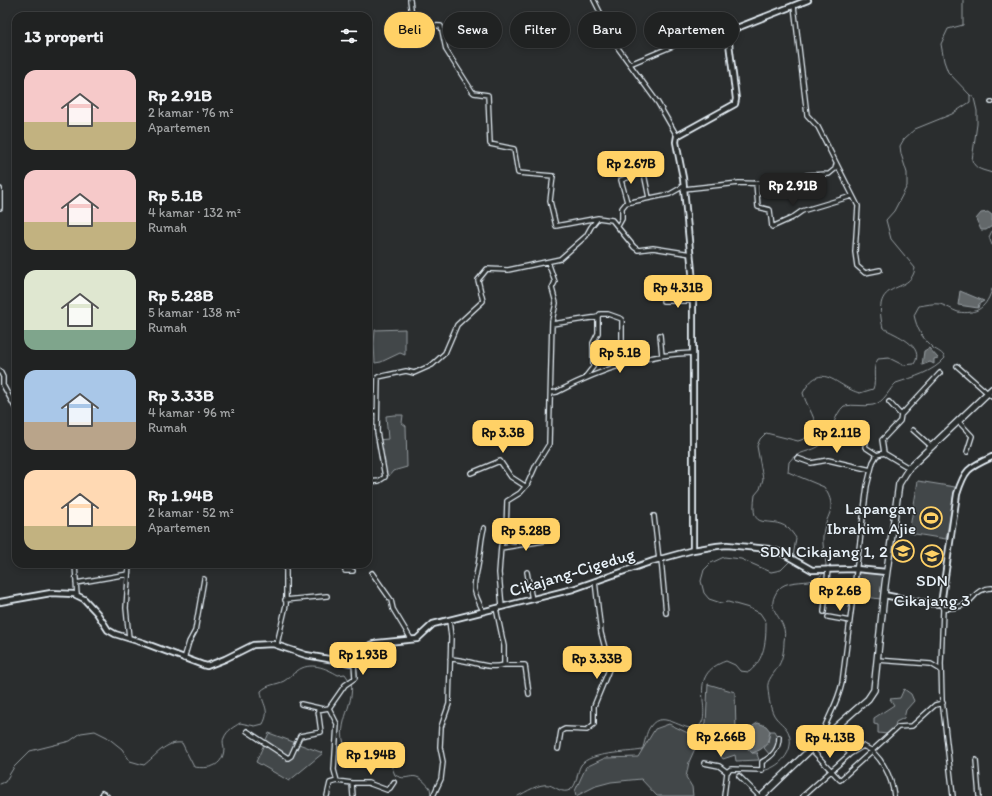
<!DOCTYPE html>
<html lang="id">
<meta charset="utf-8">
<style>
:root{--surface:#202222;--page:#282a2a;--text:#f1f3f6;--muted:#a2a4a5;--line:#3d3f40;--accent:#ffd166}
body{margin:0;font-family:Itim,sans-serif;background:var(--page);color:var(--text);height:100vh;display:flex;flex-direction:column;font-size:15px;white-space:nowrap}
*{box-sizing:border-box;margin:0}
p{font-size:13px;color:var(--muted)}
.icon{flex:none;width:22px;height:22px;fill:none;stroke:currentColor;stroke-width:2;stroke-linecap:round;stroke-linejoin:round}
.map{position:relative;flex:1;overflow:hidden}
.sheet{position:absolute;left:12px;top:12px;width:360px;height:556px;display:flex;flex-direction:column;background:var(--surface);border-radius:12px;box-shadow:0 2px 6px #0003,0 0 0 1px var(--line)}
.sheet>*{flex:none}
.guide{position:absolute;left:384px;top:12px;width:380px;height:36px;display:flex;gap:8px}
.price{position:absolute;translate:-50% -34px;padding:0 9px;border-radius:8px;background:var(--accent);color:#111;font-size:13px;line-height:26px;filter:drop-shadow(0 1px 2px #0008)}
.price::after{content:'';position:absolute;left:50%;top:24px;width:12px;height:9px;margin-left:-6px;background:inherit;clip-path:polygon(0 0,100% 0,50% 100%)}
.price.selected{background:#222;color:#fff}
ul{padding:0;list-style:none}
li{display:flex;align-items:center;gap:12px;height:100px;padding:0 12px}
li span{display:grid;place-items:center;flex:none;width:112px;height:80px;border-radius:12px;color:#555}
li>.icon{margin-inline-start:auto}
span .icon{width:48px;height:48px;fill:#fffc;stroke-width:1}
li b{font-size:17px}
h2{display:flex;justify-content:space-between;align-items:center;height:48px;padding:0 12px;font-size:17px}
.chip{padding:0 14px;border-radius:18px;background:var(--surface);box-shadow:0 2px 6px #0003,0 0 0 1px var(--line);font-size:14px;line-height:36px}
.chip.selected{background:var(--accent);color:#111}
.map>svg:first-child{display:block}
.green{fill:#424648;stroke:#959ca0}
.water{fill:#63686b;stroke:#989fa3}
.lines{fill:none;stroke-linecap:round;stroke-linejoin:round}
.stream{stroke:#989fa3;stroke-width:1}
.street-casing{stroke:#e8f1f8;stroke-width:6}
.secondary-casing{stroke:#e8f1f8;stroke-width:8}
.primary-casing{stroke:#e8f1f8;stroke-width:8}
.street{stroke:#2a2d2e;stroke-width:3.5}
.secondary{stroke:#2a2d2e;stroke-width:4.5}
.primary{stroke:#2a2d2e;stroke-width:5.5}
.labels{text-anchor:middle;stroke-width:3;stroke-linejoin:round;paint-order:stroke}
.poi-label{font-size:17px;fill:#e8f1f8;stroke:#2a2d2e;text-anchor:end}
.street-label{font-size:17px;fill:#e8f1f8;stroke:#2a2d2e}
</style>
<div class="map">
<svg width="992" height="796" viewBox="0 0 992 796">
<rect width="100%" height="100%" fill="#2a2d2e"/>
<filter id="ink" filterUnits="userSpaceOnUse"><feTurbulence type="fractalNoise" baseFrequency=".025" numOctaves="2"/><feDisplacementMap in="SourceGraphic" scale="8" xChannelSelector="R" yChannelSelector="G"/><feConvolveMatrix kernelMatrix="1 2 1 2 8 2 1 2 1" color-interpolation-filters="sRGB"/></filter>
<g filter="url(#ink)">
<path class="green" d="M405,329V355L400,353L381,362L375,363L374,344L375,330Z
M394,415H403L402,423L406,426L407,467L393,471L389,476L386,475L378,440L388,439L386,416Z
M918,481L955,487L946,539L909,533Z
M859,572L883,574L881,599L856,596Z
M708,684L735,692L736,731H748L745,736V746L752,753H758L757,754L759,760L736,761L735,755L723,759L711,742L697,744L689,762L686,777L692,787L693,796H657L641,779L611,782L596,786L576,796L575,791L586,767L605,758L638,757L655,729L669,724L690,734L706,723Z
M904,689L911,694L914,701L906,710L904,718L896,722L894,730L887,734L878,733V725L874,724V718L894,705L890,699L900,698Z
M770,731H774L779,740L776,748L770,755L764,748L768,743Z
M269,733L323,753L289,781L256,762Z"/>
<path class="water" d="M988,212L992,215V226L986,230H981L976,219L981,213Z
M960,291L984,301L979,304L978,308L958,305Z
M929,348L938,358L934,359V364L930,362L922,365L924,351Z
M758,723L766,726L770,731C768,744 765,749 752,753L746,746C746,736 748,727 758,723Z"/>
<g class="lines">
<path class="stream" d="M970,95L974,98L977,111V124L972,160C975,170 984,170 992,173
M992,231L989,237L992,245
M793,557L796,538C794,535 791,531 788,528C769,514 749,535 755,495L760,489L763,479L757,446L760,439L766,433L798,441L804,439L816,427C814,414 806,405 803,393C821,358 837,388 860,393L873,389C877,379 871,369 878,359L889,358L903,365L914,364C926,346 896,335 883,328C870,276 911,297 915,268L891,239L886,220L894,211L907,186V173L901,154L900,146L904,139L915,129L952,114L970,102V95L948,72L944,61L941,44L948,29L963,25V0
M826,567C826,557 822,547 823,536C824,515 840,511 824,487L788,472L789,462C797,450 812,453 822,444C833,433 834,414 844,406C854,404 864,407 873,405C885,402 889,389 896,383C914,377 933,372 945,358C943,353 938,351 933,348C922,338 917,329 914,315L919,306C926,305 933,303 940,304C947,306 952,310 958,312C977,315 987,307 992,289
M351,682C356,706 332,727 348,752C350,756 353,758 357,759C369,761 378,750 390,750L392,754L391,765L395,775C410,784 412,766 430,788L431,794L429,796
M762,771C779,768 795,752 789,734C787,727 780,723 776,718C770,711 769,698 768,689C766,680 775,673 779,665C783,658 784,648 784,641C785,637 785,630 783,626C778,613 766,607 778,590C785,580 803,583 813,580C818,579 821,575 825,572
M0,784L5,782L14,767L30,751L70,741L81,733L95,731L107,737L122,749L130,761L144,765C156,756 165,741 182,743L194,767C209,769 222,767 224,750C224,746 222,741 224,738C227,730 234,727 240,723L255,726L263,724C271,709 262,705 261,691C268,684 276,685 284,681C289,678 292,674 297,671C310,661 326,668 338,675L345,674L349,680
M518,796C526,792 539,783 549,785C556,787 562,794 570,790C578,785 576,773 581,765C590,752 627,753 642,750C645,743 646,732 650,727C663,706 688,738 700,725C713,710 685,675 726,661L735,665L740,671L749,672C765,659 766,641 766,622L760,613L749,608L728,602L721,603L709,599L704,593L701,581L704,570L711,563L724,557L741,559L771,572L781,570L791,560"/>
<g class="street-casing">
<path id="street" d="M410,0L413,24L416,25L441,26L446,50L472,91L474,93L488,95L490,144L514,149L518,173L553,176L550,201L556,226L598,218
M594,0L618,48L658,103L677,136
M794,6L807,115L818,127L858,206L855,252L857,266L865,273L880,270
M630,64L673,46
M991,102H992
M640,154L649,198
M756,183L758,207L770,210L772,227L792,218L802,211L852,196
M0,189V208
M684,189L739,183L783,184L807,175L829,174L835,169L836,165
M627,202L621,180L644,172
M618,226L622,219V208L626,203L670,194L684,186
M663,301H693
M552,324L598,317
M660,335L662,356
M957,366L992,397
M0,371L3,377V385L16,409
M586,376L593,367V343L598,333V316L600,314H608L622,319V342L633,362
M551,393L557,392C599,370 645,354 693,353
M889,402L901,415
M368,411H377
M958,421L972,436L967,452
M840,426L866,442L865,447L877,455
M913,430L932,447
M884,453L882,440L900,421L901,415L940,373
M797,458L811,463L828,460L871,470
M471,473L500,461L511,477L525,486
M368,482L379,481L385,477L377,432L378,377L406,371L414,373L432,365L445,353L457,325L483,301L478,280L487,269L508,270L560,259L586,236L591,227L598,218L612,220L634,247L638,250L653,248L691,254
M654,516L659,560
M501,548L550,540
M661,559L666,613
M75,564L77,596
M129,564L126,608L129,638
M343,564L345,571H353
M527,572L532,600
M372,573L391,600L393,609L411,639
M76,583L128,574
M285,600L327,596
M941,604L943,609L941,664L942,700L953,796
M502,607L499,573L501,546L506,530L507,501L520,493L527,485L536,465L549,444L552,321L556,303L552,288L555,282L548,262
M943,609C949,608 957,608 963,605C976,600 973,589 992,588
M483,611C469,583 475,588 479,560C481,549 481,539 484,528
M824,612L828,569
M828,617L850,621
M277,644L286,605V564
M184,659L189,642L195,631L204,579
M450,659C468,659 486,670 504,665V646L496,608
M877,660L931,664L941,670
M504,665H525L529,694
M301,704L323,709L329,708L345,685L355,678L354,662
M329,708L337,724L334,770L337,781
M247,731L288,758L291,756L300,736L321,732L318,710L323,709
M831,731L850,754
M820,740C826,719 837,706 842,683L867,486L873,462L877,455L884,453L909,468
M558,749L561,731L565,729L587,730L594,724V706L610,667L601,633L595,581
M811,749L840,780L898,727L912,726L935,705L943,703
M976,760L979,796
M704,763L719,766L727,772
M739,776L759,796
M352,783H368L387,790L390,788L394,782
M102,793L107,796
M327,796L330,783L337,781L352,783L353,796
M433,796L441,779L443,762L440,747L441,727L449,704L451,637L449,620
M724,796L727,772L731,769L762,770V762C773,756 779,749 779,737
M803,796L850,754L863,746C881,753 892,778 894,796"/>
</g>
<g class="secondary-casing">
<path id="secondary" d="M693,550V282L683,178L676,142L677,136L735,104L736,99L728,35L729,31L808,0
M884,595L925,603L941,604L957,494C965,469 968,468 992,457
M0,602L51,593L74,594L84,599L97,613L108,630L115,634L144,643L203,665L207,666L225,659L253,645L273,644L306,655L351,663L354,662L371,645L377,643L417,639L433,624L573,589L653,561L693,550L717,546L727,545L769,549L782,553L812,570L857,569L886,572"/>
</g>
<g class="primary-casing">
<path id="primary" d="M762,796L811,749L868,699L874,690L885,585L899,484L909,468L992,389"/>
</g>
<use href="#street" class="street"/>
<use href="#secondary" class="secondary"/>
<use href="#primary" class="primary"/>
</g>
</g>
<defs>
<g id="stadium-ring" transform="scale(1.15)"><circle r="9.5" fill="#2a2d2e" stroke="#ffd166" stroke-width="1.5"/><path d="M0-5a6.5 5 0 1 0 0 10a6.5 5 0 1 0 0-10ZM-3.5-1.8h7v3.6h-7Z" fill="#ffd166"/></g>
<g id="school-ring" transform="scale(1.15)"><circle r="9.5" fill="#2a2d2e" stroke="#ffd166" stroke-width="1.5"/><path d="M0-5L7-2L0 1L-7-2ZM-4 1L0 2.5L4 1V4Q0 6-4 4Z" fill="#ffd166"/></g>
</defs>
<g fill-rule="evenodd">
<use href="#stadium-ring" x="931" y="518"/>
<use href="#school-ring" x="903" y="551"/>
<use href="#school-ring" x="932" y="556"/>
</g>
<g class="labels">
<g class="poi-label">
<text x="916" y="514">Lapangan<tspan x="916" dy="20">Ibrahim Ajie</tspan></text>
<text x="888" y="557">SDN Cikajang 1, 2</text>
<text x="932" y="586" text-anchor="middle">SDN<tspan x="932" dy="20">Cikajang 3</tspan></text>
</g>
<g class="street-label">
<text transform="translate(572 572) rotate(-17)" y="6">Cikajang-Cigedug</text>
</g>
</g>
</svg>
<b class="price" style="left:631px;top:185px">Rp 2.67B</b>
<b class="price selected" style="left:793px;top:207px">Rp 2.91B</b>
<b class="price" style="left:678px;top:309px">Rp 4.31B</b>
<b class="price" style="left:620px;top:374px">Rp 5.1B</b>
<b class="price" style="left:503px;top:454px">Rp 3.3B</b>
<b class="price" style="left:837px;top:454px">Rp 2.11B</b>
<b class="price" style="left:526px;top:552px">Rp 5.28B</b>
<b class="price" style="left:840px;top:612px">Rp 2.6B</b>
<b class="price" style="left:363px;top:676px">Rp 1.93B</b>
<b class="price" style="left:597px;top:680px">Rp 3.33B</b>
<b class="price" style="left:721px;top:758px">Rp 2.66B</b>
<b class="price" style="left:830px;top:759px">Rp 4.13B</b>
<b class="price" style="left:371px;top:776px">Rp 1.94B</b>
<div class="guide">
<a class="chip selected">Beli</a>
<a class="chip">Sewa</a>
<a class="chip">Filter</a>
<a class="chip">Baru</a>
<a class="chip">Apartemen</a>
</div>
<section class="sheet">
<h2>13 properti<svg class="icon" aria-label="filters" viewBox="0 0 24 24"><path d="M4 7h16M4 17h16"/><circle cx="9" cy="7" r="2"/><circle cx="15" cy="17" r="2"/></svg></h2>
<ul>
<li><span style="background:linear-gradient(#f6c9c9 65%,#c2b280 0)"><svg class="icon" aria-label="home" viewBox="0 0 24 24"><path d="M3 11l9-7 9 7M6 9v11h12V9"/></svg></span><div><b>Rp 2.91B</b><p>2 kamar · 76 m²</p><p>Apartemen</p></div></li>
<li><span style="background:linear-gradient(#f6c9c9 65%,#c2b280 0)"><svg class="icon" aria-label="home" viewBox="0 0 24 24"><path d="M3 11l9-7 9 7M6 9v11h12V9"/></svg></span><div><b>Rp 5.1B</b><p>4 kamar · 132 m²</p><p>Rumah</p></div></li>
<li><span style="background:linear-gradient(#dfe7d0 75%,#7fa58c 0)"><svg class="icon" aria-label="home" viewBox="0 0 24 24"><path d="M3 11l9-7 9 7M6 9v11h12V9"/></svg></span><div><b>Rp 5.28B</b><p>5 kamar · 138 m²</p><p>Rumah</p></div></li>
<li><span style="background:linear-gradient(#a9c7e8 65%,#b9a48a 0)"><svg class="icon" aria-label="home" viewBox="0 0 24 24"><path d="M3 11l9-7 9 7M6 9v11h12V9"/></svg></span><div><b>Rp 3.33B</b><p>4 kamar · 96 m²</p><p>Rumah</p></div></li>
<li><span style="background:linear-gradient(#ffd9b3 70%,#c2b280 0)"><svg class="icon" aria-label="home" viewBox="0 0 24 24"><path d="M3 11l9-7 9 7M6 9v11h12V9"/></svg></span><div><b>Rp 1.94B</b><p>2 kamar · 52 m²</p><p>Apartemen</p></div></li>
</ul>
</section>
</div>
